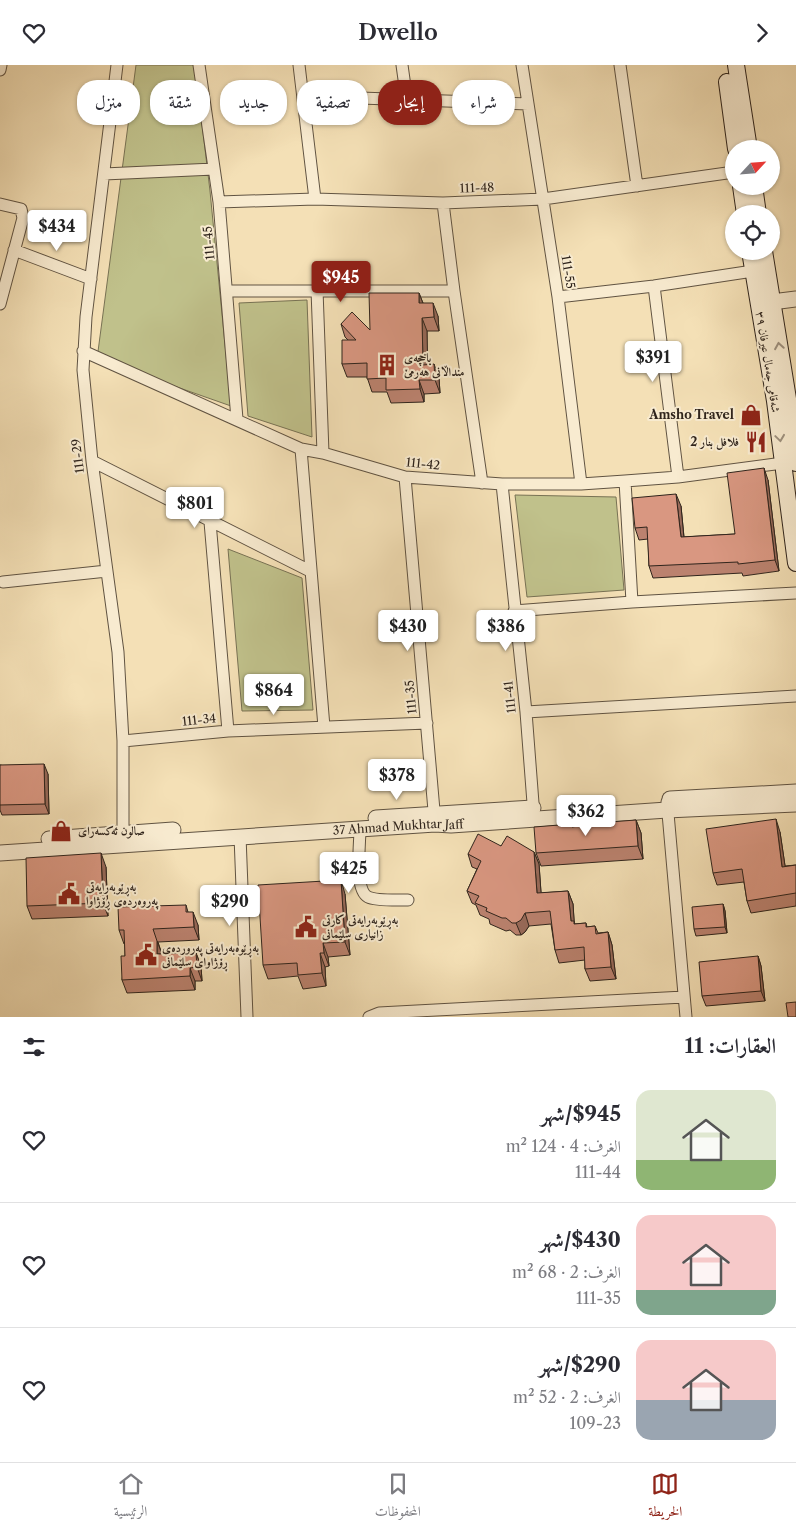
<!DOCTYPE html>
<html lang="ar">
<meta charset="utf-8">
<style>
:root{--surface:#fff;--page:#f2f2f3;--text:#2b2b33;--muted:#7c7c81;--line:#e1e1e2;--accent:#8f2418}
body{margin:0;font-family:"Libre Caslon Text",Amiri,serif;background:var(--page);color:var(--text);direction:rtl;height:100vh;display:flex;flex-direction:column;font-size:19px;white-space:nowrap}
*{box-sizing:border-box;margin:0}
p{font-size:16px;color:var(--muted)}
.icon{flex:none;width:28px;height:28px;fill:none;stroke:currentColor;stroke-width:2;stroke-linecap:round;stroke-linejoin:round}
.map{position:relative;height:952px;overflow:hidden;direction:ltr}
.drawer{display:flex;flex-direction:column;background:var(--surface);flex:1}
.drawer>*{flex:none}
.guide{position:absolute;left:15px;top:15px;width:500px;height:45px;direction:rtl;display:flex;gap:10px}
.needle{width:32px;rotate:64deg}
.fabs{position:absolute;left:725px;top:75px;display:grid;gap:10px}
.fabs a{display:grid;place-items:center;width:55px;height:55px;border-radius:50%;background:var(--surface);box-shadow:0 1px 4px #0004;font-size:25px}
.price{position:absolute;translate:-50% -42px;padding:0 11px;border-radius:5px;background:#fff;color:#222;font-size:16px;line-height:32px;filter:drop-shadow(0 1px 2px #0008)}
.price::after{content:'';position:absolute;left:50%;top:30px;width:15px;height:11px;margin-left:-8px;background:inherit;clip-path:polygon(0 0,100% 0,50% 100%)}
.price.on{background:var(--accent);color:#fff}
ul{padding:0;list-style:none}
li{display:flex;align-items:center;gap:15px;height:125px;padding:0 20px}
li+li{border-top:1px solid var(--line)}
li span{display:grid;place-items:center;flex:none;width:140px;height:100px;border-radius:15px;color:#555}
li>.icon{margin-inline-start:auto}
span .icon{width:60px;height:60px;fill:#fffc;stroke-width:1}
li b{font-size:21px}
h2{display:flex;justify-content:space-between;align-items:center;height:60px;padding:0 20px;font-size:21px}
.tag{padding:0 18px;border-radius:20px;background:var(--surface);box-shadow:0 1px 4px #0004;font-size:18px;line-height:45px}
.tag.on{background:var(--accent);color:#fff}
header{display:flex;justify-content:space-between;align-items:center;height:65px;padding:0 20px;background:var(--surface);font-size:22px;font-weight:600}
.tabs{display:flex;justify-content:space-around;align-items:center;height:70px;border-top:1px solid var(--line);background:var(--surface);font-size:14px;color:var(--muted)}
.tabs a{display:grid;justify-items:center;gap:2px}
.tabs .on{color:var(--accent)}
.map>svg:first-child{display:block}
.green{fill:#c0c18b;stroke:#787254}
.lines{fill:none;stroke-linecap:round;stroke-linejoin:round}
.minor-casing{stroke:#605342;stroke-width:13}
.tertiary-casing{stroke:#605342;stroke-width:17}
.secondary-casing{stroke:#2f241c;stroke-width:18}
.minor{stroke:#f8ebd0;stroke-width:11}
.tertiary{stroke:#f8ebd0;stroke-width:15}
.secondary{stroke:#f8ebd0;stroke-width:16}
.wall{fill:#bb826f;stroke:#2f241c}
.shaded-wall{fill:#986a5a;stroke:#2f241c}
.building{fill:#d99781;stroke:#2f241c}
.oneway{stroke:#9e917f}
.labels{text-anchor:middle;stroke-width:4;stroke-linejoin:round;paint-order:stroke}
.street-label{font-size:12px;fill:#2f241c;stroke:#f8ebd0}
.poi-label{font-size:12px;font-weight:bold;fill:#2f241c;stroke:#f8ebd0;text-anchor:start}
</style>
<header><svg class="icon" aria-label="forward" viewBox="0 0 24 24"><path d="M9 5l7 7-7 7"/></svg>Dwello<svg class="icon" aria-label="heart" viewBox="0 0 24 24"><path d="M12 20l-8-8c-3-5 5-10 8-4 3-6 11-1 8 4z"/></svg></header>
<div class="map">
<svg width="796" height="952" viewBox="0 0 796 952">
<rect width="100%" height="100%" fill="#f4e0b6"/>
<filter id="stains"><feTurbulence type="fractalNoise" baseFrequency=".004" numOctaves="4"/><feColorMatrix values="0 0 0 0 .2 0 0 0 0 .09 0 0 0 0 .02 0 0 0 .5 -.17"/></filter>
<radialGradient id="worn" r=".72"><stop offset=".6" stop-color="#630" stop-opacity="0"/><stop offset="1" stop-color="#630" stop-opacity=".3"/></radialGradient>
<path class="green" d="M136,0H195L210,126L231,341L97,294Z
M307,235L312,372L248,351L239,238Z
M515,430L616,432L624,525L527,532Z
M228,484L302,513L313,645L242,646Z"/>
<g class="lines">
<g class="minor-casing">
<path id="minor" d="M117,0L86,252L83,305L92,396L118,587L123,676V776
M199,0L219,137L237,354
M299,0L315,134
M402,0L407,36
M522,0L558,232L581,419
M620,0L637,121
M0,5L1,0
M303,31L528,39
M104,109L214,104
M219,137L315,134L443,138L543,134L734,107
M443,138L454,226L482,418
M0,139L21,144L23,153L0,239
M14,185L91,214
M654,221L678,412
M317,225L323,388
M227,226H454
M558,232L654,221L753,206
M83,286L301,384L323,388L405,412L502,419H581L625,416L678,412L783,398
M301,384L324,662
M92,396L310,506
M405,412L435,757
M625,416L632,537
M502,419L526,647L534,751
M210,457L228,666
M3,517L107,506
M514,546L632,537L796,528
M526,647L796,631
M123,676L228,666L427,658
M667,737L686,952
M360,764C360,779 354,825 368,832C376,836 398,835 408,835
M240,771L247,952
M369,952L379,948L684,932"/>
</g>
<g class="tertiary-casing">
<g id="tertiary">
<path d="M772,237L796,234"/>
<path d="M670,734L796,727"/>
<path d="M376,753L533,743"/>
<path d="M49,774L173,765"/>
<path id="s1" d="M0,788L435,759L451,760L667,745L796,739"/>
</g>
</g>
<g class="secondary-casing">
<path id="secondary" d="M736,0L749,84
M727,17L736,84
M741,121L745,149
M754,121L758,149
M750,186L775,336L796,498
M764,186L789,340L796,398"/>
</g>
<use href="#minor" class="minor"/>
<use href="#tertiary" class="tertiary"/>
<use href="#secondary" class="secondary"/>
</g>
<path class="wall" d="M419,228L423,238L438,251L439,266H427V300L439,313L440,328L424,329V337L391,338L387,327H372L367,312H347L342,299L348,275L345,272L341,259L370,265Z
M768,415L779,506L743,511L742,508L653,513L649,501L648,474L639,475L635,463L681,441L684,472L735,469Z
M0,700L48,709L49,749L2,750L0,745Z
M636,755L641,768L643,794L541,801L536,788L573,762L596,761Z
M780,767L785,801L796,800V841L751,848L747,836L744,817L717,820L713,808Z
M501,781L534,787L539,799L541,828L568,826L573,839L574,856L575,859L586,858L587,862L595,861L598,868L608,867L612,880L616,914L590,916L585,904V895L559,898L555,885L551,859L529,861L525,867L521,870H516L510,865L506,866L490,859L489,854L480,850L476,840L472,838L467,826L477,804L472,802L468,789Z
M106,802L108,851L32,854L27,841Z
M345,829L350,890L328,892L329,901L325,902L326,921L303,924L298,911L268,914L263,900Z
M723,839L725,846L727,868L696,871L694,864Z
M186,840L188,847L198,860L199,875L158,877L162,889L196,888L201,901L202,916H195V925L127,928L122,915L125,891V878L124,879L119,865Z
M758,891L761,901L765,936L706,941L702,931Z"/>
<path class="shaded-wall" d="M419,228L424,241L419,238Z
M433,238L438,251L439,266L434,252Z
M422,253L427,266L428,313L423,300Z
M434,299L439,313L440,328L435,315Z
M419,315L424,329V337L420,324Z
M764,403L768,415L779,506L775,495Z
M676,429L681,441L685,484L681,472Z
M44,699L48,709L49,749L45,739Z
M776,754L780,767L787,814L782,802Z
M636,755L641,768L643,794L638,781Z
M534,787L539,799L542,841L537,828Z
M101,788L106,802L108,851L103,838Z
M341,815L345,829L350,890L345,877Z
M568,826L573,839L575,868L571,856Z
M723,839L725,846L727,868L725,862Z
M193,847L198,860L199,875L194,862Z
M525,848L529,861L525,867L521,870L516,858Z
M608,867L612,880L616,914L611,902Z
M157,876L162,889H157Z
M323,878L328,892L329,901L324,888Z
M196,888L201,901L202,916L197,902Z
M320,888L325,902L326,921L322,908Z
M758,891L761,901L765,936L761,926Z
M190,903L195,916V925L190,911Z"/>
<path class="building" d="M369,228H419V238H433L434,252L422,253L423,300L434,299L435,315H419L420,324L386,325V313L367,314V298L342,299V275H356L341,259L352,247L370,265Z
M764,403L775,495L738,499V497L649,501L647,462L635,463L632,433L676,429L681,472L735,469L727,408Z
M44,699L45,739L0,740V700Z
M776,754L782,802L796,800V828L747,836L742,804L713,808L706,764Z
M636,755L638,781L536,788L534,762L572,759V762L584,760L596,761V758Z
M478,769L501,781L507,771L534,787L537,828L568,826L571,856H574V859L586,858V862L595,861L596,869L608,867L611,902L585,904L584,882L555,885L550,846L525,848L521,855L516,858H512L506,853H502L486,846L487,843L475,838L479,831L467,826L481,796L468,789Z
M101,788L103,838L27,841L26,793Z
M341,815L345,877L323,878L324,888H320L322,908L298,910L297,898L263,900L258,820Z
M723,839L725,862L694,864L692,842Z
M186,840V847H193L194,862L153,864L157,876V889L196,888L197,902L190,903V911L122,915L121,891H125L124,865H119L118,842Z
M758,891L761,926L702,931L699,897Z
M796,937V952H788L786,938Z"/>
<defs><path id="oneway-chevron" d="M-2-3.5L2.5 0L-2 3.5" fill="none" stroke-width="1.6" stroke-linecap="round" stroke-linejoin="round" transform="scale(1.25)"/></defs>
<g class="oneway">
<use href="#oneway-chevron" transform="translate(779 281) rotate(-99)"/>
<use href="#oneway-chevron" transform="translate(780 373) rotate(82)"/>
</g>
<defs>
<g id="building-bare" transform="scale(1.725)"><path d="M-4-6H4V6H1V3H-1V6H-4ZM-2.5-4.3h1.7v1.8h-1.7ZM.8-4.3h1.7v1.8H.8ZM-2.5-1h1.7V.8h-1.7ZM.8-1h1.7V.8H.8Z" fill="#8f2418" stroke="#f8ebd0" stroke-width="2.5" paint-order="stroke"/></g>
<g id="shop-bare" transform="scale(1.725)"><path d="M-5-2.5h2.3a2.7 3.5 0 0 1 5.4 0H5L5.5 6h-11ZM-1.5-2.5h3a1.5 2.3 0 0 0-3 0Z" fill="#8f2418" stroke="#f8ebd0" stroke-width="2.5" paint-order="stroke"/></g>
<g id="restaurant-bare" transform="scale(1.725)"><path d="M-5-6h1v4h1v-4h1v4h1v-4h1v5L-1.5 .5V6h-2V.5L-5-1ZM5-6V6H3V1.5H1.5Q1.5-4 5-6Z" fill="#8f2418" stroke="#f8ebd0" stroke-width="2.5" paint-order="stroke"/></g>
<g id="civic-bare" transform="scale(1.725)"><path d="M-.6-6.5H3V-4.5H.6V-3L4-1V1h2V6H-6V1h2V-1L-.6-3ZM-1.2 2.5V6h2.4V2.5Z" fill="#8f2418" stroke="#f8ebd0" stroke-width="2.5" paint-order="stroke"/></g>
</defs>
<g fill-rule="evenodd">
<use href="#building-bare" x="387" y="300"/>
<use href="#shop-bare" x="751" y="350"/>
<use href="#restaurant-bare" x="756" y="377"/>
<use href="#shop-bare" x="61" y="766"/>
<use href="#civic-bare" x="69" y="829"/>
<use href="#civic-bare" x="306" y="862"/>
<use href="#civic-bare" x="146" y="890"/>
</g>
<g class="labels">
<g class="street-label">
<text transform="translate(477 123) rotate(-2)" y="4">111-48</text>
<text transform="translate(209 178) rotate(-95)" y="4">111-45</text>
<text transform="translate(568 207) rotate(81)" y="4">111-55</text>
<text transform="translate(768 297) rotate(81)" y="4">شەقامی جەمال عیرفان ٣٩</text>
<text transform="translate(78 391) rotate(-97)" y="4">111-29</text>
<text transform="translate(423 399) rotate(6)" y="4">111-42</text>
<text transform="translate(411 632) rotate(-95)" y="4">111-35</text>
<text transform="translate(510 632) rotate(-96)" y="4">111-41</text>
<text transform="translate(199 655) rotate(-6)" y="4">111-34</text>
<text dy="4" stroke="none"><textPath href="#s1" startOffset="399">37 Ahmad Mukhtar Jaff</textPath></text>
</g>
<g class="poi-label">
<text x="404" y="297">باخچەی<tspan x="404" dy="14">منداڵانی هەرمێ</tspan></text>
<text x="734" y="354" text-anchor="end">Amsho Travel</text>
<text x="739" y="381" text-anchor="end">فلافل بنار 2</text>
<text x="78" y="770">صالون ئەکسەرای</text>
<text x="86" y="826">بەڕێوبەرایەتی<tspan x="86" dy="14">پەروەردەی ڕۆژاوا</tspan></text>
<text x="322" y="859">بەڕێوبەرایەتی کارتی<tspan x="322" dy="14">زانیاری سلێمانی</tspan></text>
<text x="162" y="887">بەڕێوەبەرایەتی پەروردەی<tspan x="162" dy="14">ڕۆژاوای سلێمانی</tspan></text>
</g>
</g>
<rect width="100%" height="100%" filter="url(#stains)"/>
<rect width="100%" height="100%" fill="url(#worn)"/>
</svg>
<div class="fabs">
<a><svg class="needle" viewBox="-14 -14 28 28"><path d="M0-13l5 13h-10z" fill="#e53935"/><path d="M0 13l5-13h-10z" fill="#7c7c81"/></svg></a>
<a><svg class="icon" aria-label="locate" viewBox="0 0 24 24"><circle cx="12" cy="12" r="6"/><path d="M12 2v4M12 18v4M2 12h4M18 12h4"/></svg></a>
</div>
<b class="price" style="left:57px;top:187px">$434</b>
<b class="price on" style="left:341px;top:238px">$945</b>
<b class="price" style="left:653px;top:318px">$391</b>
<b class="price" style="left:195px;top:464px">$801</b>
<b class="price" style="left:408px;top:587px">$430</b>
<b class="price" style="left:506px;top:587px">$386</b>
<b class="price" style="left:274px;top:651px">$864</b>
<b class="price" style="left:397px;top:736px">$378</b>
<b class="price" style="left:586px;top:772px">$362</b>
<b class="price" style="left:349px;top:829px">$425</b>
<b class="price" style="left:230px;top:862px">$290</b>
<div class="guide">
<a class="tag">شراء</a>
<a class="tag on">إيجار</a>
<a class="tag">تصفية</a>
<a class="tag">جديد</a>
<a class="tag">شقة</a>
<a class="tag">منزل</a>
</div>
</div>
<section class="drawer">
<h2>العقارات: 11<svg class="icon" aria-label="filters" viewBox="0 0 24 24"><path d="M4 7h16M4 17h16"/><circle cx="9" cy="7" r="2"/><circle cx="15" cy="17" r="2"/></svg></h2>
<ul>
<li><span style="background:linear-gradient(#dfe7d0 70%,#8fb573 0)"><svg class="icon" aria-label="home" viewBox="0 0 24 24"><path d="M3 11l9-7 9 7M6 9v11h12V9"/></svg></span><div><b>$945/شهر</b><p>الغرف: 4 · 124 m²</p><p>111-44</p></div><svg class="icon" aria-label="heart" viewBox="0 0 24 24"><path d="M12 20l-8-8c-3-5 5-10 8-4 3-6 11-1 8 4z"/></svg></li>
<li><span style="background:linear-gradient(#f6c9c9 75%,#7fa58c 0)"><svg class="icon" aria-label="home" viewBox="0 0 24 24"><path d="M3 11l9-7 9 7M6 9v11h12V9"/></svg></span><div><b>$430/شهر</b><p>الغرف: 2 · 68 m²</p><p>111-35</p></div><svg class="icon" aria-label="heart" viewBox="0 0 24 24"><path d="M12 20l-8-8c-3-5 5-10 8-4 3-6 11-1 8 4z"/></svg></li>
<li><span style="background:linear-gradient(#f6c9c9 60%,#9aa5b1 0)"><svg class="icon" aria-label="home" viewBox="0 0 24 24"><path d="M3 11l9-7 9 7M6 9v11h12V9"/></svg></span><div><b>$290/شهر</b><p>الغرف: 2 · 52 m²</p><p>109-23</p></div><svg class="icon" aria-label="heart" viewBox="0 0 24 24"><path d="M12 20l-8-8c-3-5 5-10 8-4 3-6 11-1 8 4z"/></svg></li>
</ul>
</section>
<nav class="tabs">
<a class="on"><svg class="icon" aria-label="map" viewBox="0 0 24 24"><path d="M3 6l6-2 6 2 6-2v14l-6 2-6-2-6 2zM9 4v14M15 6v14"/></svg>الخريطة</a>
<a><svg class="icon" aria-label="saved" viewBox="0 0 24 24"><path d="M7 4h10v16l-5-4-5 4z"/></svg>المحفوظات</a>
<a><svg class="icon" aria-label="home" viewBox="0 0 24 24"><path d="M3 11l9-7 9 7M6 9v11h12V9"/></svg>الرئيسية</a>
</nav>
